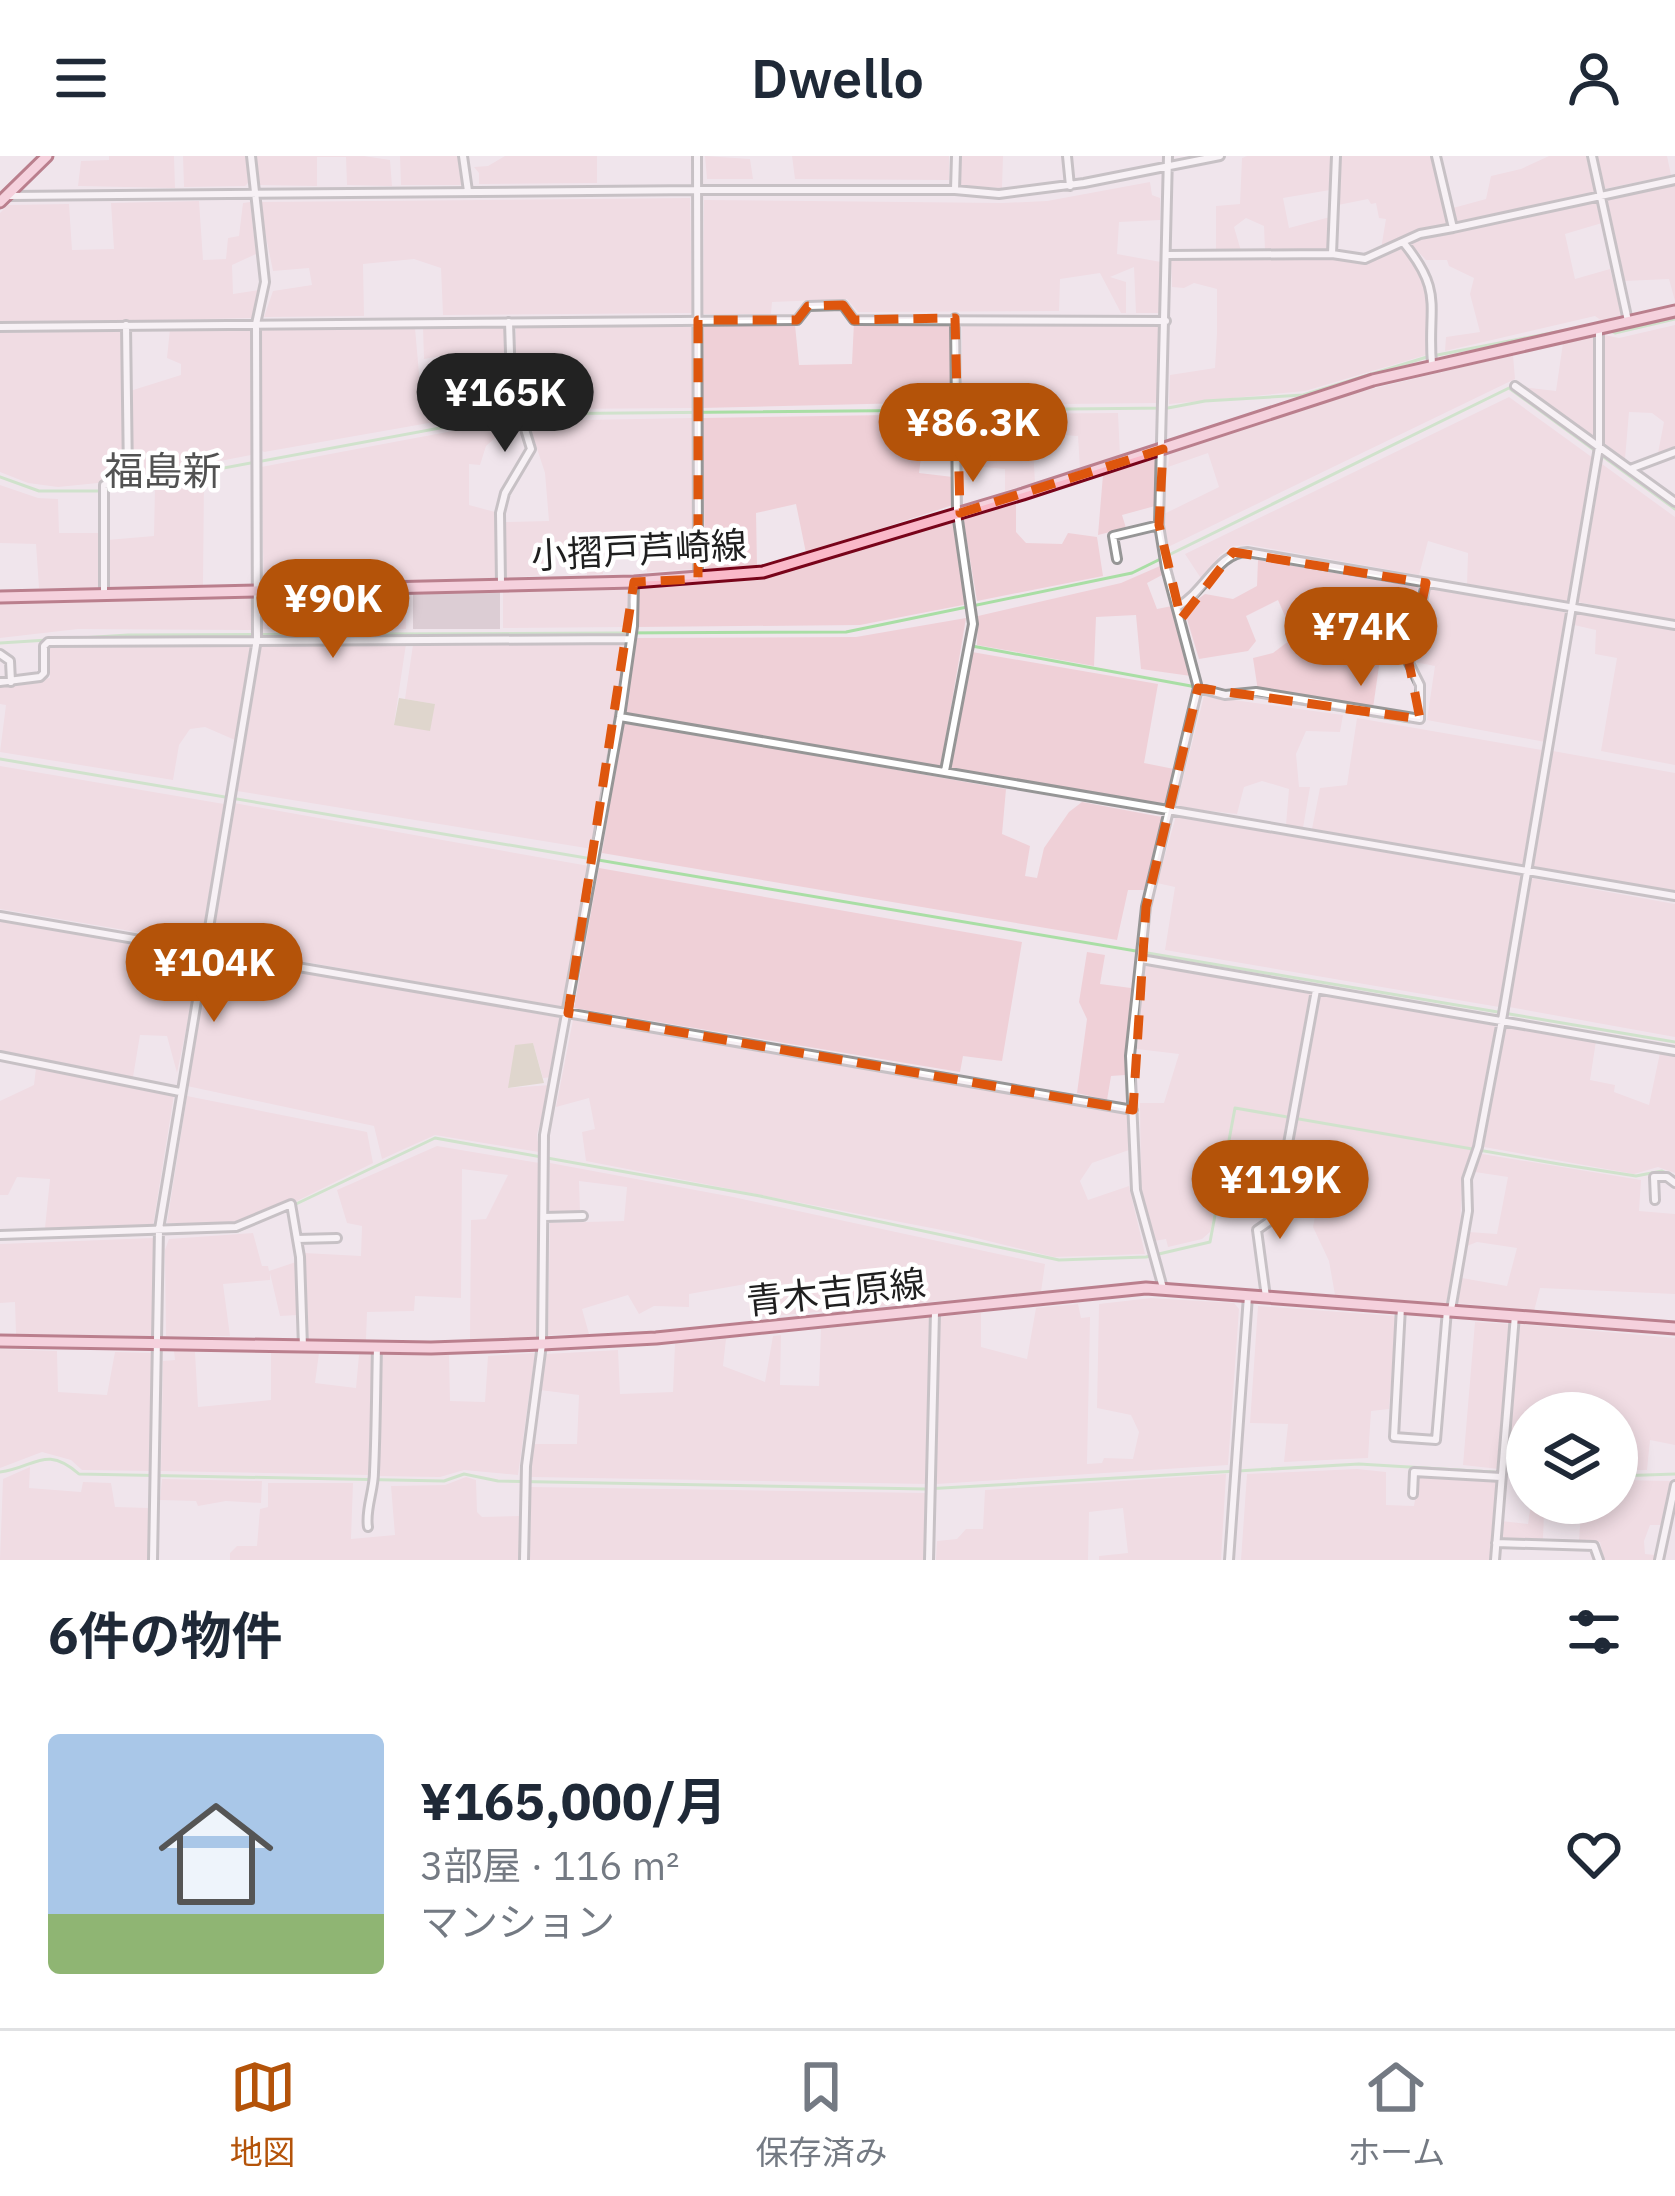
<!DOCTYPE html>
<html lang="ja">
<meta charset="utf-8">
<style>
:root{--surface:#fff;--page:#f6f6f7;--text:#1f2937;--muted:#747a83;--line:#e0e1e3;--accent:#b45309}
body{margin:0;font-family:"IBM Plex Sans","Noto Sans JP",sans-serif;background:var(--page);color:var(--text);height:100vh;display:flex;flex-direction:column;font-size:45px;white-space:nowrap}
*{box-sizing:border-box;margin:0}
p{font-size:39px;color:var(--muted)}
.icon{flex:none;width:66px;height:66px;fill:none;stroke:currentColor;stroke-width:2;stroke-linecap:round;stroke-linejoin:round}
.map{position:relative;height:1404px;overflow:hidden}
.panel{display:flex;flex-direction:column;background:var(--surface);flex:1}
.panel>*{flex:none}
.fabs{position:absolute;left:1506px;top:1236px;display:grid;gap:24px}
.fabs a{display:grid;place-items:center;width:132px;height:132px;border-radius:50%;background:var(--surface);box-shadow:0 6px 18px #0003;font-size:60px}
.price{position:absolute;translate:-50% -102px;padding:0 27px;border-radius:42px;background:var(--accent);color:#fff;font-size:39px;line-height:78px;filter:drop-shadow(0 3px 6px #0008)}
.price::after{content:'';position:absolute;left:50%;top:72px;width:36px;height:27px;margin-left:-18px;background:inherit;clip-path:polygon(0 0,100% 0,50% 100%)}
.price.active{background:#222;color:#fff}
ul{padding:0;list-style:none}
li{display:flex;align-items:center;gap:36px;height:300px;padding:0 48px}
li span{display:grid;place-items:center;flex:none;width:336px;height:240px;border-radius:12px;color:#555}
li>.icon{margin-inline-start:auto}
span .icon{width:144px;height:144px;fill:#fffc;stroke-width:1}
li b{font-size:51px}
h2{display:flex;justify-content:space-between;align-items:center;height:144px;padding:0 48px;font-size:51px}
header{display:flex;justify-content:space-between;align-items:center;height:156px;padding:0 48px;background:var(--surface);font-size:54px;font-weight:600}
.menu{display:flex;justify-content:space-around;align-items:center;height:168px;border-top:3px solid var(--line);background:var(--surface);font-size:33px;color:var(--muted)}
.menu a{display:grid;justify-items:center;gap:6px}
.menu .active{color:var(--accent)}
.map>svg:first-child{display:block}
.construction{fill:#c4b0b6}
.farmland{fill:#efd0d7}
.cemetery{fill:#c9c4a6}
.lines{fill:none;stroke-linecap:round;stroke-linejoin:round}
.stream{stroke:#a9dea5;stroke-width:3}
.street-casing{stroke:#969696;stroke-width:12}
.secondary-casing{stroke:#78041a;stroke-width:15}
.street{stroke:#fff;stroke-width:6}
.secondary{stroke:#fab9c9;stroke-width:9}
.marked{fill:none;stroke:#de560d;stroke-width:9;stroke-dasharray:24 15;stroke-linejoin:round}
.labels{text-anchor:middle;stroke-width:9;stroke-linejoin:round;paint-order:stroke}
.street-label{font-size:36px;fill:#1f1f1f;stroke:#fff}
.neighbourhood-label{font-size:39px;fill:#525252;stroke:#fff}
</style>
<header><svg class="icon" aria-label="menu" viewBox="0 0 24 24"><path d="M4 6h16M4 12h16M4 18h16"/></svg>Dwello<svg class="icon" aria-label="person" viewBox="0 0 24 24"><circle cx="12" cy="8" r="4"/><path d="M4 21q1-7 8-7t8 7"/></svg></header>
<div class="map">
<svg width="1675" height="1404" viewBox="0 0 1675 1404">
<rect width="100%" height="100%" fill="#f0e5ec"/>
<path class="construction" d="M500,433V473H413V434Z"/>
<path class="farmland" d="M109,0H174L175,32L78,30L81,5L109,4Z
M183,0H247L248,27L245,30L184,31Z
M257,0H364L390,4L392,30L347,29L346,1H317V30L258,29Z
M400,0H461L463,29H401Z
M505,0H597V27L479,28V17L474,11L488,10Z
M705,0L750,3L753,23H707Z
M792,0H949V24L795,23Z
M958,0H1003L1002,32L958,30Z
M1247,0H1333L1330,34L1283,42L1289,72L1330,61L1329,95H1265L1264,70L1246,62L1234,71L1241,95H1216V50L1240,48L1242,2Z
M1341,0H1432L1448,69L1415,75L1381,93L1386,63L1379,62L1376,47L1371,48L1368,43L1338,49Z
M1549,0H1586L1595,36L1456,67L1453,52L1486,43L1491,20L1521,13Z
M1596,0H1667L1671,19L1604,33Z
M1150,26L1152,39L1160,42V64L1119,66L1117,98L1161,106V157H1136L1134,111L1110,121L1126,126V157H1121L1100,117L1060,123L1059,155L858,156L847,143L772,146L771,158H703L704,44L1002,47L1047,45Z
M1675,26V145L1669,123L1624,125L1605,40Z
M690,42L692,157L443,159L441,112L414,103L363,108L364,160L264,161L273,135L312,129L309,112L273,115L259,46Z
M199,45L203,104L226,103L228,82L239,80L243,47L250,46L256,98L232,109L233,138L259,134L252,162L0,167V57L8,49L69,48L72,94L114,93L111,47Z
M1597,45L1602,67L1565,78L1575,123L1610,113L1622,160L1602,165L1595,160L1445,195L1446,181L1480,176L1470,138L1474,122L1449,110L1447,104H1426L1409,86Z
M1401,90L1426,126L1430,146L1426,199L1305,235L1169,248L1170,219L1215,212L1217,177V133L1194,127L1184,132L1172,131L1171,103H1331L1363,108Z
M854,166L951,167V246L702,252L704,169H795L799,209L852,208Z
M962,166L1160,169V247L962,249Z
M1675,169V291L1658,297L1664,266L1652,257L1629,256L1625,303L1604,287V179L1619,182Z
M423,171H505V229L514,252L264,296L260,293L261,173L415,172L421,240L460,229L447,199L424,203Z
M516,171H693L694,252L554,253L559,223L545,206L514,215Z
M170,173H252L251,299L133,322L130,235L181,219V208L167,202Z
M123,175L125,319L98,327L58,331L28,327L0,316V177Z
M1594,180L1596,282L1522,231L1556,235L1563,187Z
M1513,199L1515,223L1168,391L1164,358L1219,331L1208,297L1168,311L1170,296L1359,236Z
M1509,241L1593,302L1568,446L1467,429L1468,397L1428,385L1419,419L1250,389L1232,390L1220,399L1202,424L1185,398Z
M1118,257L1120,301L1080,313L1078,280L1032,277L1035,326L1005,335V313L973,310L971,324H961V258Z
M950,258L953,305L921,301L919,317L953,321V349L806,397L796,348L756,357L757,410L705,415L703,262Z
M692,262V413L647,416L645,385L604,391L603,418L587,419L586,396L546,397V419L506,422L505,366L549,365L545,317L528,265Z
M495,267V282L486,290L480,309L469,308V349L495,356L496,423L264,428L261,311Z
M1156,301L1155,350L1122,359L1126,372L1098,379L1103,319Z
M1602,308L1675,361V464L1578,446Z
M204,322L203,429L108,432L107,384L154,380L155,330Z
M0,329L38,342L58,343L59,377H99L100,432H39L36,388L0,387Z
M1016,346V376L1026,387L1062,388L1068,377L1097,381L1103,420L977,445L963,361Z
M954,363L968,448L860,469L637,471L640,430L762,422Z
M1258,404L1418,431L1404,506L1380,503L1373,552L1258,535L1253,502L1273,497L1294,481L1278,444L1246,460L1256,485L1248,495L1199,503L1184,453L1205,438L1233,443L1257,430Z
M1160,410L1162,419L1147,427L1157,453L1172,450L1191,520L1141,513L1136,459L1096,461L1094,510L977,489L978,460L1121,427Z
M629,431L628,471L503,472V433Z
M1427,432L1568,457L1545,586L1427,564L1435,510L1414,506Z
M405,437L406,473H262V438Z
M253,440L254,474L78,473L0,482V446Z
M1576,457L1675,474V609L1601,595L1617,502L1595,498L1596,474L1574,469Z
M966,462L941,610L625,558L637,482L856,481Z
M626,487L592,693L237,635L260,488H406L394,568L435,548L405,543L413,489Z
M252,488L235,584L205,571L190,573L179,589L173,624L0,596L6,549L0,548V529L50,522V491Z
M972,496L1158,528L1144,607L1174,613L1165,650L950,612Z
M1204,540L1343,559L1340,576L1306,575L1296,598L1299,631H1310L1303,672L1286,669L1289,633L1262,625L1244,631L1237,658L1176,651Z
M1357,562L1542,594L1523,709L1312,673L1320,632L1347,629Z
M623,566L1006,633L1002,678L1030,690L1025,720L1037,722L1044,692L1069,656L1082,646L1162,661L1144,734H1128L1117,784L602,697Z
M1553,595L1675,617V735L1533,711Z
M0,610L224,648L202,787L0,753Z
M234,647L589,710L564,852L211,789Z
M1176,660L1522,720L1499,851L1165,794L1175,731L1157,727Z
M599,712L1022,786L1002,905L963,900L960,916L574,852Z
M1531,722L1675,748V881L1509,851Z
M0,764L196,797L201,802L177,917L167,880L140,879L133,921L0,897Z
M1087,796L1105,799L1100,828L1131,832L1125,919L1111,920L1107,944L1077,937L1087,863L1079,846Z
M210,800L562,862L552,921L543,922L533,887L508,932L551,929L537,978L539,996L435,979L382,1003L374,970L187,930Z
M1145,808L1496,868L1472,997L1462,1027L1460,1072L1446,1148L1335,1139L1329,1105L1313,1071L1321,1027L1283,1020L1251,1027L1216,1047L1210,1076L1202,1083L1168,1091L1166,1083L1154,1085L1141,1036L1140,947H1164L1179,898L1137,893Z
M573,864L1128,958L1129,994L1092,1007L1080,1025L1088,1044L1129,1030L1145,1098L1054,1101L952,1076L586,1005L582,976L595,973L589,942L556,951Z
M1505,869L1596,885L1590,924L1615,929L1614,936L1649,949L1660,897L1675,900V1017L1658,1011L1634,1018L1484,991Z
M36,912L174,939L153,1070L45,1072L50,1023L17,1021L8,1039H0V945L34,929Z
M187,940L367,976L373,1007L295,1046L291,1043L235,1067H167Z
M437,990L539,1007L537,1181L470,1185L471,1064L486,1063L508,1019L462,1013L461,1142L415,1140L414,1155L367,1156L366,1184L308,1182L304,1097L361,1100L362,1070L347,1067L337,1034Z
M1482,998L1641,1024L1639,1055L1675,1058V1138L1540,1132L1534,1155L1457,1147L1462,1122L1507,1130L1517,1092L1477,1086L1467,1090L1469,1076L1497,1078L1508,1021L1475,1016Z
M550,1007L733,1041L1045,1108L1041,1136L751,1162L746,1128L689,1138V1151L654,1150L639,1158L628,1139L582,1153L589,1178L548,1179L550,1067L624,1065L627,1031L579,1025L580,1056L550,1055Z
M253,1077L262,1110H268L269,1115L296,1106L298,1159L280,1160L270,1117V1124L223,1128L230,1180H166L165,1094L169,1083Z
M153,1082V1180L16,1178L15,1146L0,1147V1088Z
M1151,1142L1234,1147L1239,1153L1228,1309L936,1328L937,1161L981,1157V1191L1027,1203L1036,1152L1078,1148L1081,1162L1090,1161L1087,1308L1102,1307L1104,1302L1133,1303L1139,1276L1131,1259L1097,1252L1099,1148Z
M1258,1150L1396,1160L1389,1253L1371,1255L1368,1302L1284,1306L1288,1268L1250,1267Z
M930,1161L927,1328L531,1321L533,1288H577L579,1239L540,1234L546,1198L618,1194L620,1238L673,1236L675,1188L726,1183L723,1210L765,1226L773,1180L781,1179L780,1229L819,1230L821,1173Z
M1475,1166L1509,1168L1499,1313L1463,1309Z
M1517,1168L1675,1182V1289L1650,1284L1647,1314H1617V1257H1527V1313H1516V1302H1508Z
M0,1193L57,1195L58,1236L107,1239L115,1196L154,1197L150,1315L82,1314L71,1304L42,1296L0,1312Z
M174,1195L195,1196L198,1251L271,1244V1197H319L315,1227L356,1232L359,1199H373L370,1319L161,1315L163,1205L175,1204Z
M535,1197L518,1319L464,1314L440,1321L377,1320L380,1198L449,1199L450,1245L485,1246L488,1200Z
M30,1311L29,1332L81,1336L83,1326L111,1327L115,1351L149,1352L148,1404H0L3,1323Z
M1357,1313L1386,1316V1349L1414,1350L1419,1320L1497,1325L1491,1404H1241L1247,1318Z
M1226,1318L1221,1404H1099V1400L1128,1397L1123,1352L1089,1356L1088,1404H936L937,1385L957,1383L966,1373H983L985,1334Z
M466,1321L476,1324L477,1356L482,1361L520,1360L519,1404H230V1397L237,1390H257L260,1353L268,1351V1327H353L351,1383L395,1379L391,1330L445,1329Z
M162,1323L262,1325L261,1347L226,1345L198,1350L196,1345L160,1344Z
M1617,1324L1672,1325L1662,1369H1650L1644,1385L1645,1398L1655,1399L1654,1404H1604L1600,1386L1579,1384L1581,1356L1544,1355L1543,1385L1499,1382L1501,1365L1528,1368L1531,1347H1617Z
M531,1331L926,1337L925,1404H530Z"/>
<path class="cemetery" d="M399,542L435,548L430,575L394,569Z
M533,887L544,927L508,932L515,889Z"/>
<g class="lines">
<path class="stream" d="M1606,173L1615,177L1675,163
M0,321L39,335H100L515,258L1168,252L1205,245L1303,239L1427,201L1598,168
M0,487L128,479L846,476L1132,417L1509,232L1675,353
M972,490L1191,530C1211,543 1232,544 1256,540L1409,566
M0,603L1675,886
M296,1048L435,982L760,1040L1059,1104L1146,1101L1210,1086L1235,952L1559,1008L1636,1020L1662,1015L1675,1021
M0,1083L238,1075L287,1053
M0,1316C35,1312 45,1288 79,1318L444,1325L464,1318L498,1325L925,1333L1359,1308L1527,1318
M1617,1320L1675,1318"/>
<g class="street-casing">
<path id="street" d="M463,0L468,35
M697,0L698,419
M1067,0L1070,30
M1336,0L1332,98L1365,103L1420,78L1453,72L1436,0
M1592,0L1628,165
M955,34L956,0
M9,40L698,34H955L999,38L1084,27L1220,0
M1453,72L1675,24
M1403,86C1445,137 1427,150 1432,208
M1167,99L1332,98
M0,171L797,164L808,150L843,149L854,164L1166,165
M1515,230L1675,346
M1630,313L1675,296
M1117,403L1113,380L1159,369
M501,427L500,357L505,337L531,293L511,227L509,166
M104,438V329L123,326L128,321L126,169
M1177,451C1206,435 1217,397 1247,396L1675,469
M0,498L10,505L11,526
M0,526L40,521L44,517V490L48,486L631,483
M1198,532L1225,539L1256,536L1420,563V529L1409,507L1426,427
M620,561L1675,740
M945,615L973,468L957,357L955,162
M0,760L1133,954
M1141,803L1675,895
M0,900L180,936
M1281,1026L1316,834
M1655,1044L1654,1021H1667L1675,1027
M544,1061L583,1060
M0,1079L236,1071L291,1048L300,1101L303,1191
M297,1083L337,1082
M1163,1132L1136,1034L1130,900L1146,751L1198,532L1166,412L1159,369L1168,0
M1266,1141L1257,1074L1277,1060L1273,1044
M1401,1151L1394,1281L1436,1284L1447,1154
M1451,1154L1468,1055L1467,1023L1478,991L1502,864L1599,291V172
M1413,1338L1414,1316L1501,1321
M368,1371C365,1354 374,1335 374,1316C376,1274 376,1233 377,1191
M1496,1387L1594,1390L1599,1404
M153,1404L159,1073L257,483L256,168L265,126L251,0
M524,1404L526,1310L542,1188L544,979L620,561L633,470L634,426
M929,1404L935,1156
M1229,1404L1248,1140
M1495,1404L1515,1159
M1659,1404L1675,1329"/>
</g>
<g class="secondary-casing">
<path id="secondary" d="M0,46L47,0
M0,441L634,426L763,416L1023,338L1373,224L1675,155
M0,1185L431,1192L542,1188L656,1182L1146,1132L1675,1172"/>
</g>
<use href="#street" class="street"/>
<use href="#secondary" class="secondary"/>
</g>
<path d="M0 0H1675V1404H0ZM843,149L854,164L955,162L960,357L1163,293L1159,369L1181,463L1233,396L1426,427L1409,507L1420,563L1198,532L1146,751L1133,954L568,857L634,426L698,423V164H797L808,150Z" fill="#f0e5ec" fill-opacity=".55" fill-rule="evenodd"/>
<path class="marked" d="M843,149L854,164L955,162L960,357L1163,293L1159,369L1181,463L1233,396L1426,427L1409,507L1420,563L1198,532L1146,751L1133,954L568,857L634,426L698,423V164H797L808,150Z"/>
<g class="labels">
<g class="street-label">
<text transform="translate(639 394) rotate(-3)" y="13">小摺戸芦崎線</text>
<text transform="translate(836 1136) rotate(-6)" y="13">青木吉原線</text>
</g>
<g class="neighbourhood-label">
<text x="163" y="329">福島新</text>
</g>
</g>
</svg>
<div class="fabs">
<a><svg class="icon" aria-label="layers" viewBox="0 0 24 24"><path d="M12 4l9 5-9 5-9-5zM3 14l9 5 9-5"/></svg></a>
</div>
<b class="price active" style="left:505px;top:299px">¥165K</b>
<b class="price" style="left:973px;top:329px">¥86.3K</b>
<b class="price" style="left:333px;top:505px">¥90K</b>
<b class="price" style="left:1361px;top:533px">¥74K</b>
<b class="price" style="left:214px;top:869px">¥104K</b>
<b class="price" style="left:1280px;top:1086px">¥119K</b>
</div>
<section class="panel">
<h2>6件の物件<svg class="icon" aria-label="filters" viewBox="0 0 24 24"><path d="M4 7h16M4 17h16"/><circle cx="9" cy="7" r="2"/><circle cx="15" cy="17" r="2"/></svg></h2>
<ul>
<li><span style="background:linear-gradient(#a9c7e8 75%,#8fb573 0)"><svg class="icon" aria-label="home" viewBox="0 0 24 24"><path d="M3 11l9-7 9 7M6 9v11h12V9"/></svg></span><div><b>¥165,000/月</b><p>3部屋 · 116 m²</p><p>マンション</p></div><svg class="icon" aria-label="heart" viewBox="0 0 24 24"><path d="M12 20l-8-8c-3-5 5-10 8-4 3-6 11-1 8 4z"/></svg></li>
</ul>
</section>
<nav class="menu">
<a class="active"><svg class="icon" aria-label="map" viewBox="0 0 24 24"><path d="M3 6l6-2 6 2 6-2v14l-6 2-6-2-6 2zM9 4v14M15 6v14"/></svg>地図</a>
<a><svg class="icon" aria-label="saved" viewBox="0 0 24 24"><path d="M7 4h10v16l-5-4-5 4z"/></svg>保存済み</a>
<a><svg class="icon" aria-label="home" viewBox="0 0 24 24"><path d="M3 11l9-7 9 7M6 9v11h12V9"/></svg>ホーム</a>
</nav>
